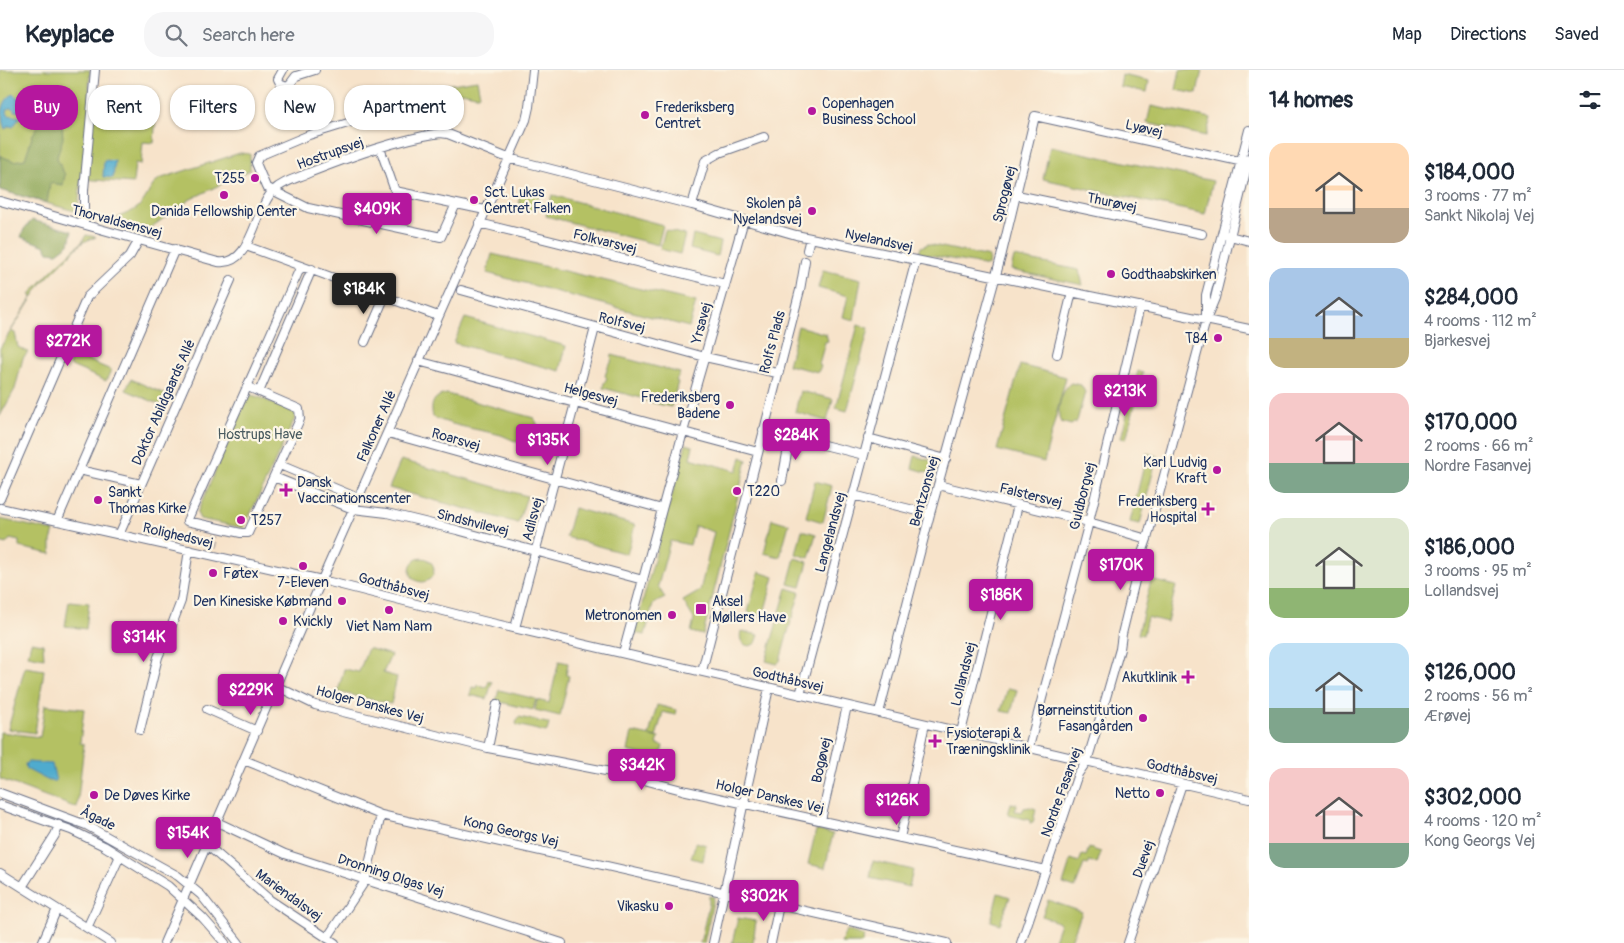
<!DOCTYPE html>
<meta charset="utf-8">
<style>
:root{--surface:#fff;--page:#f6f6f7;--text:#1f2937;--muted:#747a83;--line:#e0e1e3;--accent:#b5179e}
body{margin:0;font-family:Pangolin,sans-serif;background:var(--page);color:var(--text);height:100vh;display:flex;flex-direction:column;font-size:19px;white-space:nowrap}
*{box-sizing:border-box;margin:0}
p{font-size:16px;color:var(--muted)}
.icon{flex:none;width:28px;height:28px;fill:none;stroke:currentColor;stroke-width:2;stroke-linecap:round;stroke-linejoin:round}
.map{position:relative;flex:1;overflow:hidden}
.side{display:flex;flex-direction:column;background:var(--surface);width:375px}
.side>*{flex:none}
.hud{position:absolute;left:15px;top:15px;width:475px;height:45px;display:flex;gap:10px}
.price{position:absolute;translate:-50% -42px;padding:0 11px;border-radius:5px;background:var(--accent);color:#fff;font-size:16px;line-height:32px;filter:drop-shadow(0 1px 2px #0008)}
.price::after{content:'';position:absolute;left:50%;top:30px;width:15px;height:11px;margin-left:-8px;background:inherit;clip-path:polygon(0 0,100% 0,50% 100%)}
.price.on{background:#222;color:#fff}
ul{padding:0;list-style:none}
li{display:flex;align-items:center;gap:15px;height:125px;padding:0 20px}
li span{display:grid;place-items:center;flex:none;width:140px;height:100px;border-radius:15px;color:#555}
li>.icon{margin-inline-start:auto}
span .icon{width:60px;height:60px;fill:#fffc;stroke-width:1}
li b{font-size:21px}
h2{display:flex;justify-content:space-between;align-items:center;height:60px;padding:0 20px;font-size:21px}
.pill{padding:0 18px;border-radius:20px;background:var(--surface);box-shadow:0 1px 4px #0004;font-size:18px;line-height:45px}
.pill.on{background:var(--accent);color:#fff}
header{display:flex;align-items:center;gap:30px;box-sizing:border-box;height:70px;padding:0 25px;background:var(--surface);border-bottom:1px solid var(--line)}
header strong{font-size:24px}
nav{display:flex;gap:28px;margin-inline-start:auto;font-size:18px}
.search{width:350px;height:45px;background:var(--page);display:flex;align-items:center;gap:12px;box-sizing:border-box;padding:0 18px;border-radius:20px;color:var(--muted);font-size:19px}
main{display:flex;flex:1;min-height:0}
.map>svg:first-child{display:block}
.green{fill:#b4c163;stroke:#687860}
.forest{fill:#8fa759;stroke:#556b5c}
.water{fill:#50abce;stroke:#366d96}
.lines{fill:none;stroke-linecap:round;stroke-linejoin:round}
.minor-tunnel{stroke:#cbbfb4;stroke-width:8;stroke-dasharray:8 4;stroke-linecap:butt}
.minor-casing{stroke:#686e84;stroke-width:10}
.minor{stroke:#fff;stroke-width:8}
.poi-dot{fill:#b5179e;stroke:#fcf5e5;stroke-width:2}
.labels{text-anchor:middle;stroke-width:4.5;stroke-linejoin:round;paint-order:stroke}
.poi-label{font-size:14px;fill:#1b2f5e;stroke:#fcf5e5;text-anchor:start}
.street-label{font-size:14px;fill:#1b2f5e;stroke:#fcf5e5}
.park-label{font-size:14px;fill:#495b60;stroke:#fcf5e5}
</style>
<header>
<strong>Keyplace</strong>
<div class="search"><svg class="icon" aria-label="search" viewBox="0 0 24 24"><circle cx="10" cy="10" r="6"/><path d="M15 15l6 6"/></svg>Search here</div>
<nav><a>Map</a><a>Directions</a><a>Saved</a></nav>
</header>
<main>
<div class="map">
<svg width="1249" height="873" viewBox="0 0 1249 873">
<rect width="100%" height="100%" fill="#fcf5e5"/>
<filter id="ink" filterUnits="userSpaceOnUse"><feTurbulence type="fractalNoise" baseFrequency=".02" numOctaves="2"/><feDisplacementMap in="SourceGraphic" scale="10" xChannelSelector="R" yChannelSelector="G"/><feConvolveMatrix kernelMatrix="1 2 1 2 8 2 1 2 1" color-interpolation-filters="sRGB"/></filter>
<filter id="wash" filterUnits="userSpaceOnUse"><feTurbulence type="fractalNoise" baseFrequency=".0096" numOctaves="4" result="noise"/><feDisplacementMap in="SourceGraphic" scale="20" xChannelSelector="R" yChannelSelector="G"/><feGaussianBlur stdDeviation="1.12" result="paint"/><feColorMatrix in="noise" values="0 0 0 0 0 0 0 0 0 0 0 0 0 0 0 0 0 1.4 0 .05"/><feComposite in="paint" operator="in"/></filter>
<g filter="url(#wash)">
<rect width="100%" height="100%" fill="#f7e3ca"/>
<path class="green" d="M0,0H90L89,21L157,27L154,73L143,72L141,94L135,93L133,113L81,109L78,142L0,120Z
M1180,0H1202L1197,24L1176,20Z
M1122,5L1149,11L1147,22L1120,17Z
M477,10L480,25H475L462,22L421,32L418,22L439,16Z
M1151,36L1211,48L1206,66L1147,53Z
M1050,76L1213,111L1205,144L1043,109Z
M240,83L250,84V100L189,130L146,161L112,152C119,145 129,144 137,138C147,130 149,117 159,109Z
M519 130a10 10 0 1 1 20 0a10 10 0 1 1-20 0Z
M552,125L663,155L658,175L546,146Z
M665,160L685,165L680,184L660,179Z
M86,165L96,167L83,172L41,214L11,261L15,263L18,277L28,282L23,288L15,319L0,346V278L32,227L30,224L51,201L82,172Z
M693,165L720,172L717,186L690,179Z
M928,174L989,187L988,196L919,183L921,177Z
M492,184L696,232L689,257L487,203Z
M1014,187L1079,200L1083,215L1011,200Z
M823,200L861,209L854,250L843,247L848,226L818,218Z
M465,248L566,276L560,301L454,273Z
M858,255L869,258L847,341L836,338Z
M798,256L826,264L828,271L825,272L819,294L821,296L818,302L788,295Z
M73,284L111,300L106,311L69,295Z
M612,285L680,303L676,311L678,312L674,327L669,330L672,333L671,337L645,331V329L603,318L604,313L607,308L605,306L609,294L611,293Z
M1020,295L1066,307L1044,392L997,380Z
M1138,301L1143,303L1126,369L1121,368Z
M131,309L167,325L163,336L126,320Z
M1071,313L1081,315L1085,322L1077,351L1071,355L1061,352C1055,343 1062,318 1071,313Z
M800,321L833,329L827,351L795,342Z
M447,324L534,348C540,357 543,373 527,374C519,374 509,368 501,365C478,359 455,357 433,347C430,334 433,326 447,324Z
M251,325L259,327L295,343L296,346L244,458L200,449L197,443L248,327Z
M686,374L693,376L690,388L737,401L741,387L747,390L703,565L691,562L694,549L683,531L700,521L714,462L695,456L690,475L670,471L658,516L665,528L653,534L645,565L634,563Z
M1147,383L1157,386L1140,454L1130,452Z
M915,386L936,392L933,404L912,398Z
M401,390L527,426L518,453L389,418Z
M815,411L832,416L823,452L806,447Z
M574,438L635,455L627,484L566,467Z
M0,449L54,461L51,471V484L19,477V471L10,469L6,474L0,472Z
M772,449L789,454L780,487L764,483Z
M802,460L816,464L809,488L796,484Z
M795,488L808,492L801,517L788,514Z
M410 500a12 12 0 1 1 24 0a12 12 0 1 1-24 0Z
M759,502L774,507L763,547L748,542Z
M1151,510L1176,516L1167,552L1147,547L1143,565L1138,564Z
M787,518L800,522L792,549L779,545Z
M69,531L89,533L86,559L65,556Z
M778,548L791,551L780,591L777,594L766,591Z
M741,561L759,565L756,573L750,576C741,575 739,569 741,561Z
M31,572L43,574L44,588L28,585Z
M368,578L391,585L383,603L397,607L391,634L338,622L344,599L359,602Z
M559,591L568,593L566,605L569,606L560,646L535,640L537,630L549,633Z
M25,597L44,600L35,663L8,659Z
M489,611L492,612L487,629L470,625L472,617L477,618L478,615L487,617Z
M1008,618L1017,620L1011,643L1001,641Z
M499,620L536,629L533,640L496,631Z
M45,635L84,639L80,673L84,674L77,738L0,709V662L40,667Z
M657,635L676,640L675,645L663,642L656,667L649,665Z
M519,647L547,653L549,654L547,661L546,662L517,655L516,653Z
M632,662L659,668L657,674L663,676L660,689L628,681Z
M1011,733L1017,734L1015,741L1022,742L1024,738L1030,737L1036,739L1033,753H1030V750L1008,745Z
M816,760L833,764L825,798L808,794Z
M696,772L706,775L703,791L691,788Z
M1089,778L1101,782L1097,794L1090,791L1088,795L1084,794L1075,818L1063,814L1071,789L1079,792L1082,785L1086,786Z
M873,791L913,800L909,817L870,808Z
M998,823L1010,827L1000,854L991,851Z
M709,826L714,827L704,873H700L709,834Z
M1048,830L1082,842L1070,873H1053L1060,853L1042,846Z
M738,848L756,851L753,873H732Z
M846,860L864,866L862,873H841Z"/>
<path class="forest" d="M64,27L62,48L47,46L43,43V39L53,31Z
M41,52L62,53L63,68L57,87L58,91L65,105L63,115L50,113L47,133L0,120V86L14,91L25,89L33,64Z
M32,150L72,161L69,174L57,183L48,182L45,176L21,167L24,159Z"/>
<path class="water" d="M14,24L16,27L20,28L22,42L15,41L12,38H9L7,41L8,45L20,47L13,57L10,56L5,59C0,49 1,29 14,24Z
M104,90L115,91L113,108L103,107Z
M28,692L52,694L56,711H49L26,699L25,694Z"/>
</g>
<g filter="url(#ink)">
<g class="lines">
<path class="minor-tunnel" d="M214,477L217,464"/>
<g class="minor-casing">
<path id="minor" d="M283,0L278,9L280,13L286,16L290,14L296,6L315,0
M413,33L309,65L259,86L256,93L266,117L308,138L441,167L456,134
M380,78L395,121L485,140
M1017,125L1202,164
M0,131L218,192C252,197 254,140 273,121C283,111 298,108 311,102C352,86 396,70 440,63L448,64L508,88L692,135L796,165L1249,259
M692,135L705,91L719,83L764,67
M479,153L725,214
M84,154V120L95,0
M1226,165L1249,171
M246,176L438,246
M807,180L810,168
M461,220L705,287L777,303
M1206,246V225L1249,60
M365,272L385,226
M1057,284L1072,222
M418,291L758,382
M248,317L299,339L300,349L248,463H241L187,451L301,196
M259,322L312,199
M763,360L864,385
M388,363L662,439
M868,368L946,389
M280,395L358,428
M79,400L141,414
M274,407L353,439L387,443L457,460L643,510
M782,411L790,367
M938,415L1089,452L1147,469
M853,425L930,444
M0,429L87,227L130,186L139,170
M0,438L322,510L483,551L1249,729
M57,451L175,179
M119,465L231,210
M515,558L595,258
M623,583L683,362L744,150
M702,601L800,220L805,191
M276,616L315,635L488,678L621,704L682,720L1046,800
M800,625L916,190
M207,639L257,661
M879,643L930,444L1001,187L1035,46L1248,93
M140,660L158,587L170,560L181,531L189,480
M961,662L1018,435
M1029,677L1089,452L1140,236
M488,678L497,634
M244,690L381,745L947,873
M0,723L86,755L178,806L201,825L239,873
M0,735L71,760L104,776L168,816L203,848L225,873
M821,750L847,636
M217,752L285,784L562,873
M900,768L925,654
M207,775L270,830L335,873
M0,803L111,873
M22,817L55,765L59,755
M87,858L120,786
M327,868L365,811L381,745
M42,873L57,839
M164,873L327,498L526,50L529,37L533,0
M713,873L769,618
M771,873L779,835
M1021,873L1078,704L1087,691L1101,645L1120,579L1122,564L1141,486L1147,469L1206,250L1215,228L1249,89
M1128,873L1182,714"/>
</g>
<use href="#minor" class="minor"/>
</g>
</g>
<g class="poi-dot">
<circle cx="812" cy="41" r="5"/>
<circle cx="645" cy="45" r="5"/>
<circle cx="255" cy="108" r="5"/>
<circle cx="224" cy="125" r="5"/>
<circle cx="474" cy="130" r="5"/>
<circle cx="812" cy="141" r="5"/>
<circle cx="1111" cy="204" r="5"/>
<circle cx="1218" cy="268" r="5"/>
<circle cx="730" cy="335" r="5"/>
<circle cx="1217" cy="400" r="5"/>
<path d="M283.5 412.5h5v5h5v5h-5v5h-5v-5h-5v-5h5z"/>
<circle cx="737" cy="421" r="5"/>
<circle cx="98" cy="430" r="5"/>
<path d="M1205.5 431.5h5v5h5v5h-5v5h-5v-5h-5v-5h5z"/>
<circle cx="241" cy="450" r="5"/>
<circle cx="303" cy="496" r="5"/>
<circle cx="213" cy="503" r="5"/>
<circle cx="342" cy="531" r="5"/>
<rect x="695" y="533" width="12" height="12" rx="2.5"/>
<circle cx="389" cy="540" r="5"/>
<circle cx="672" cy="545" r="5"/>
<circle cx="283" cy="551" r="5"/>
<path d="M1185.5 599.5h5v5h5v5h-5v5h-5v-5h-5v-5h5z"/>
<circle cx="1143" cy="648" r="5"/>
<path d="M932.5 663.5h5v5h5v5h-5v5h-5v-5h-5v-5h5z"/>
<circle cx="1160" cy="723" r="5"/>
<circle cx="94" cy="725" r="5"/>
<circle cx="669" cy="836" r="5"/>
</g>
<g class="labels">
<g class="poi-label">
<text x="822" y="38">Copenhagen<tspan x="822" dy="16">Business School</tspan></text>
<text x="655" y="42">Frederiksberg<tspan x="655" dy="16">Centret</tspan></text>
<text x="245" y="113" text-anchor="end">T255</text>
<text x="484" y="127">Sct. Lukas<tspan x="484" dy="16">Centret Falken</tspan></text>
<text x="802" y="138" text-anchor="end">Skolen på<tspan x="802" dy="16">Nyelandsvej</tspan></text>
<text x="224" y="146" text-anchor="middle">Danida Fellowship Center</text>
<text x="1121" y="209">Godthaabskirken</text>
<text x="1208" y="273" text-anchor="end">T84</text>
<text x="720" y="332" text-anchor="end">Frederiksberg<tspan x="720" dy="16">Badene</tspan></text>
<text x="1207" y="397" text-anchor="end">Karl Ludvig<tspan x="1207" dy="16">Kraft</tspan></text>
<text x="297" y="417">Dansk<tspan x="297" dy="16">Vaccinationscenter</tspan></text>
<text x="747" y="426">T220</text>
<text x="108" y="427">Sankt<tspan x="108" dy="16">Thomas Kirke</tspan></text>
<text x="1197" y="436" text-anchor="end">Frederiksberg<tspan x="1197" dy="16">Hospital</tspan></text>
<text x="251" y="455">T257</text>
<text x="223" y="508">Føtex</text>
<text x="303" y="517" text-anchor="middle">7-Eleven</text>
<text x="332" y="536" text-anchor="end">Den Kinesiske Købmand</text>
<text x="712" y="536">Aksel<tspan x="712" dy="16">Møllers Have</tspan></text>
<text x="662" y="550" text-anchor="end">Metronomen</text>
<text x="293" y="556">Kvickly</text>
<text x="389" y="561" text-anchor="middle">Viet Nam Nam</text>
<text x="1177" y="612" text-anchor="end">Akutklinik</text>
<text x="1133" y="645" text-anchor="end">Børneinstitution<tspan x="1133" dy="16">Fasangården</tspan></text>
<text x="946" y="668">Fysioterapi &amp;<tspan x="946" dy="16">Træningsklinik</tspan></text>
<text x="1150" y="728" text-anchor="end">Netto</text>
<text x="104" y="730">De Døves Kirke</text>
<text x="659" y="841" text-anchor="end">Vikasku</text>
</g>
<g class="street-label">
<text transform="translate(1144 58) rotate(13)" y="5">Lyøvej</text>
<text transform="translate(330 83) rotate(-20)" y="5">Hostrupsvej</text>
<text transform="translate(1004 124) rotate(-76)" y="5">Sprogøvej</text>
<text transform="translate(1112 132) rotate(12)" y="5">Thurøvej</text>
<text transform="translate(117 151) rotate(15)" y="5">Thorvaldsensvej</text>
<text transform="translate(879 170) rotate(12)" y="5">Nyelandsvej</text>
<text transform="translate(605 171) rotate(14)" y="5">Folkvarsvej</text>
<text transform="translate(622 252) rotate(14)" y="5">Rolfsvej</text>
<text transform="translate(701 253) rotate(-75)" y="5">Yrsavej</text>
<text transform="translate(772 272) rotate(-75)" y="5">Rolfs Plads</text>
<text transform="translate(591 324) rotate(15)" y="5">Helgesvej</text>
<text transform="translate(163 332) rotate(-66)" y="5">Doktor Abildgaards Allé</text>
<text transform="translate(376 356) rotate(-66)" y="5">Falkoner Allé</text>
<text transform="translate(456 369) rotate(16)" y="5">Roarsvej</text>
<text transform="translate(924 421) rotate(-74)" y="5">Bentzonsvej</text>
<text transform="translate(1031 425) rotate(14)" y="5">Falstersvej</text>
<text transform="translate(1082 426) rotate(-76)" y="5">Guldborgvej</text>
<text transform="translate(532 449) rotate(-75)" y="5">Adilsvej</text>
<text transform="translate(473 452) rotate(14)" y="5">Sindshvilevej</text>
<text transform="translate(830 462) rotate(-75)" y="5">Langelandsvej</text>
<text transform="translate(178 465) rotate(13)" y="5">Rolighedsvej</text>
<text transform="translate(394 516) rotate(15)" y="5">Godthåbsvej</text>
<text transform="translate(963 604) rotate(-76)" y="5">Lollandsvej</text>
<text transform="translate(788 609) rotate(13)" y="5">Godthåbsvej</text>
<text transform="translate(370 634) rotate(15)" y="5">Holger Danskes Vej</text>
<text transform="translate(821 690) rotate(-77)" y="5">Bogøvej</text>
<text transform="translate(1182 701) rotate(13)" y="5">Godthåbsvej</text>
<text transform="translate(1061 722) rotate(-70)" y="5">Nordre Fasanvej</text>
<text transform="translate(770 726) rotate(13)" y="5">Holger Danskes Vej</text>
<text transform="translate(98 748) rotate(26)" y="5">Ågade</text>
<text transform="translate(511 761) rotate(13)" y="5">Kong Georgs Vej</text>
<text transform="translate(1143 789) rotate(-71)" y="5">Duevej</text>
<text transform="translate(391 805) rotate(18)" y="5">Dronning Olgas Vej</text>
<text transform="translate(289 825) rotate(36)" y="5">Mariendalsvej</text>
</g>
<g class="park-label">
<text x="260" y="369">Hostrups Have</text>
</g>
</g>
</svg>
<b class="price" style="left:377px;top:165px">$409K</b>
<b class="price on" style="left:364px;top:245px">$184K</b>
<b class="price" style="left:68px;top:297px">$272K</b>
<b class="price" style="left:1125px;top:347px">$213K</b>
<b class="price" style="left:796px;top:391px">$284K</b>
<b class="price" style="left:548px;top:396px">$135K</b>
<b class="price" style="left:1121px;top:521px">$170K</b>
<b class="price" style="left:1001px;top:551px">$186K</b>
<b class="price" style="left:144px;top:593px">$314K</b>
<b class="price" style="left:251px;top:646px">$229K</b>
<b class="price" style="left:642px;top:721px">$342K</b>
<b class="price" style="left:897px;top:756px">$126K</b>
<b class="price" style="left:188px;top:789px">$154K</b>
<b class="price" style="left:764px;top:852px">$302K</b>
<div class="hud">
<a class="pill on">Buy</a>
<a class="pill">Rent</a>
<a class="pill">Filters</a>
<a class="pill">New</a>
<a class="pill">Apartment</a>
</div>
</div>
<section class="side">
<h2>14 homes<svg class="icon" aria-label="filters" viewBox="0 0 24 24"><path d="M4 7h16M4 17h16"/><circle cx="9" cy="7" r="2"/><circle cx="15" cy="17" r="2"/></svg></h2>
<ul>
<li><span style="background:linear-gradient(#ffd9b3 65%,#b9a48a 0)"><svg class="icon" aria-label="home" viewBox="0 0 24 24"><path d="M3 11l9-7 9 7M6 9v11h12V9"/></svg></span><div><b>$184,000</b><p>3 rooms · 77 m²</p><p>Sankt Nikolaj Vej</p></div></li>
<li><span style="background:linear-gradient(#a9c7e8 70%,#c2b280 0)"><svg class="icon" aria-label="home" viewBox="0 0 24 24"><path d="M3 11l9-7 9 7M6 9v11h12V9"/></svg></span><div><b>$284,000</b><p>4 rooms · 112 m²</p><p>Bjarkesvej</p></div></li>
<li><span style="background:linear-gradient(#f6c9c9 70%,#7fa58c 0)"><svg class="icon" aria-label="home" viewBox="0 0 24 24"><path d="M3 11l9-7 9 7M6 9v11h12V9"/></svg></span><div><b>$170,000</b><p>2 rooms · 66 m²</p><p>Nordre Fasanvej</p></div></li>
<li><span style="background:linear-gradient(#dfe7d0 70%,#8fb573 0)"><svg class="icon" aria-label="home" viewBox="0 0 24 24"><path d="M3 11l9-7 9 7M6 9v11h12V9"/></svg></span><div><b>$186,000</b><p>3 rooms · 95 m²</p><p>Lollandsvej</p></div></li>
<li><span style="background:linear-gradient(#bfe0f5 65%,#7fa58c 0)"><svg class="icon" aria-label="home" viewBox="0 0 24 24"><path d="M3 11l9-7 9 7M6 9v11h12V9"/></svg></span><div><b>$126,000</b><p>2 rooms · 56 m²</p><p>Ærøvej</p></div></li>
<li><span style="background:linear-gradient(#f6c9c9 75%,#7fa58c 0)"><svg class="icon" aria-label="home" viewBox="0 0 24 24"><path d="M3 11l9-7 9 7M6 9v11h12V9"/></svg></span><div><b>$302,000</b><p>4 rooms · 120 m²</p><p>Kong Georgs Vej</p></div></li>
</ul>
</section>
</main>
